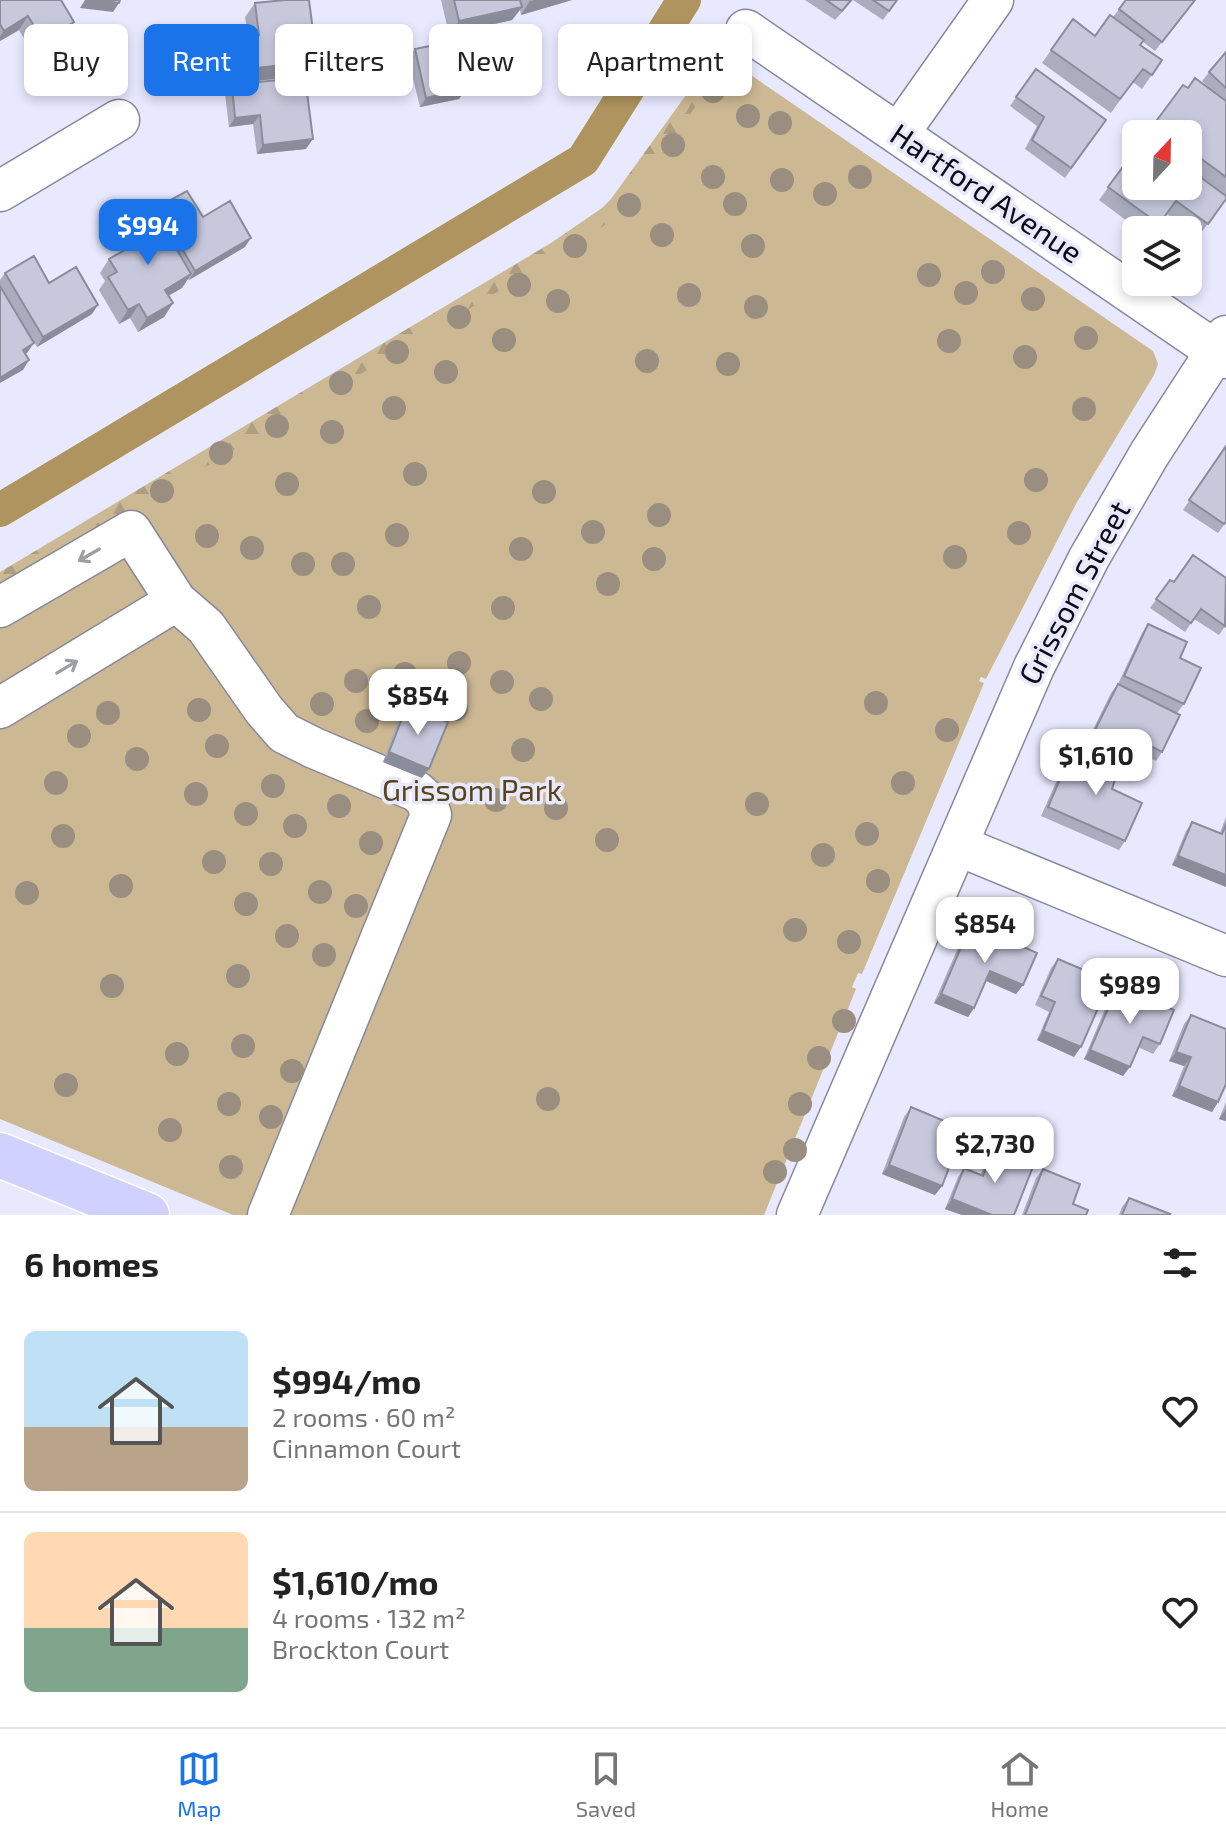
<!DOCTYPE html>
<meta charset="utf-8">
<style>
:root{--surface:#fff;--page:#f2f2f2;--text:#222;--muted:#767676;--line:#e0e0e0;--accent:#1a73e8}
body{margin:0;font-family:"Exo 2",sans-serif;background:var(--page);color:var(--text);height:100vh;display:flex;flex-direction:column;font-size:30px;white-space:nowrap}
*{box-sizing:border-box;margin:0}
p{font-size:26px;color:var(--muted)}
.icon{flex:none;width:44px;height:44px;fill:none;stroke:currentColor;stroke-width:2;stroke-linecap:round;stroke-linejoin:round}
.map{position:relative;height:1215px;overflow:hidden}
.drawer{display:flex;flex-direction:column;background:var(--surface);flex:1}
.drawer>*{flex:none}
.hud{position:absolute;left:24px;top:24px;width:800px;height:72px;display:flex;gap:16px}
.needle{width:52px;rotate:22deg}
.fabs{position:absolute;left:1122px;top:120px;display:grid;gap:16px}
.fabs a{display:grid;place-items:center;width:80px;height:80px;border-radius:12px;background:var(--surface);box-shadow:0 4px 12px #0003;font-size:40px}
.price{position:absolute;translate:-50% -68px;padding:0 18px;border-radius:16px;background:#fff;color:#222;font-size:26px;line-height:52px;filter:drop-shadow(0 2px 4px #0008)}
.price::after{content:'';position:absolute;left:50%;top:48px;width:24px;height:18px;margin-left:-12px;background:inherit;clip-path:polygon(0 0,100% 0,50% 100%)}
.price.on{background:var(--accent);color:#fff}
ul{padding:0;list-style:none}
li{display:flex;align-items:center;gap:24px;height:200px;padding:0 24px}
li+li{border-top:2px solid var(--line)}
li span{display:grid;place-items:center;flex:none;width:224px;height:160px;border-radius:12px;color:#555}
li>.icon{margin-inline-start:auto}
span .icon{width:96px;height:96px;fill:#fffc;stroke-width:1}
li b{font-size:34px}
h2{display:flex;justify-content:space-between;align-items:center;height:96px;padding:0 24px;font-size:34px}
.chip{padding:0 28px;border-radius:12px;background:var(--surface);box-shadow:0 4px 12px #0003;font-size:28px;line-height:72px}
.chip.on{background:var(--accent);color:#fff}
.menu{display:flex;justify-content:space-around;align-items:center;height:112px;border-top:2px solid var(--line);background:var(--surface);font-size:22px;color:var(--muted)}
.menu a{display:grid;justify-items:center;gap:4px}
.menu .on{color:var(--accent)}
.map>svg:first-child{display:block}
.green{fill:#ccb893}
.forest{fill:url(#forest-firs)}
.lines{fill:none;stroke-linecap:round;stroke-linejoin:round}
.canal{stroke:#af945f;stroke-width:34}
.minor-casing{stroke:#87889b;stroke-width:43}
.major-casing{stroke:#fff;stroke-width:47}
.minor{stroke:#fff;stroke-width:40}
.major{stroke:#d1d1ff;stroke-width:44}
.tree{fill:#998e80}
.wall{fill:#abacbd}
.shaded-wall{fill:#8b8c9a}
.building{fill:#c7c8dc;stroke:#8b8c9a;stroke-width:2}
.oneway{stroke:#9d9ea0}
.labels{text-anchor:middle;stroke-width:7;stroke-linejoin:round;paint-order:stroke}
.street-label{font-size:30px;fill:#0b0c12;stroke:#e8e9fe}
.park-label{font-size:30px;fill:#584419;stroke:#e8e9fe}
</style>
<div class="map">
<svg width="1226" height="1215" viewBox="0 0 1226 1215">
<defs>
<pattern id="forest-firs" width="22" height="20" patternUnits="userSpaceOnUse" patternTransform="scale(2)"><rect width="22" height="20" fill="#ccb893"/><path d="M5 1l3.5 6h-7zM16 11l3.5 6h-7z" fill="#ae9d7e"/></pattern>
</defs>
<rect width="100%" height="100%" fill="#e8e9fe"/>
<path class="green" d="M729,60L1153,351L1158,364L1154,375L1077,502L986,679L981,677L979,681L984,683L862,974L858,973L852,987L856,989L764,1215H233L0,1119V579L618,208Z"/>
<path class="forest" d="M717,52L729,60L617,216L584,240L0,590V572L551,243L602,208L611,199Z"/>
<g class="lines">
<path class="canal" d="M0,510L583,160L684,0"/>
<g class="minor-casing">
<path id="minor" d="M746,30L1226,358
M899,133L993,0
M0,191L119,120
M176,601L206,627L264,710L284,733L314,748L416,791L426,800L431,815L268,1215
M0,607L131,531L176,601L0,708
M957,845L1226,956
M797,1215L1034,667L1089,558L1150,453L1226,336"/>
</g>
<g class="major-casing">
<path id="major" d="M0,1155L147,1215"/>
</g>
<use href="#minor" class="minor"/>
<use href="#major" class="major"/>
</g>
<g class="tree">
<circle cx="713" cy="91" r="12"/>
<circle cx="748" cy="116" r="12"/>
<circle cx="780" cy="123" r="12"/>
<circle cx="673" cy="145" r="12"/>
<circle cx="713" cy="177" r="12"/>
<circle cx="860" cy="177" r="12"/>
<circle cx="782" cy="180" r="12"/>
<circle cx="825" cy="194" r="12"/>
<circle cx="735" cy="204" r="12"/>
<circle cx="629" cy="205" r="12"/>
<circle cx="662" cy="235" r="12"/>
<circle cx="575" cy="246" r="12"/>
<circle cx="753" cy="246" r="12"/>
<circle cx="993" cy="272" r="12"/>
<circle cx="929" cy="275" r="12"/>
<circle cx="519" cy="285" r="12"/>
<circle cx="966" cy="293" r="12"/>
<circle cx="689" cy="295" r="12"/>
<circle cx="1033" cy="299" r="12"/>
<circle cx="558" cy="301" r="12"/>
<circle cx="756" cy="307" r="12"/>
<circle cx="459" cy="317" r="12"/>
<circle cx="1086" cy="338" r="12"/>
<circle cx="504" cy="340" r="12"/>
<circle cx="949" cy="341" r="12"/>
<circle cx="397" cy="352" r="12"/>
<circle cx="1025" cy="357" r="12"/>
<circle cx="647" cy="361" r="12"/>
<circle cx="728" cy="364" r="12"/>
<circle cx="446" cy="372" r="12"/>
<circle cx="341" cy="383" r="12"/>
<circle cx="394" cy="408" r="12"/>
<circle cx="1084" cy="409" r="12"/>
<circle cx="277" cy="426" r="12"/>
<circle cx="332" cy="432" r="12"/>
<circle cx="221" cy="453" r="12"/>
<circle cx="415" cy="474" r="12"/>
<circle cx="1036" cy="480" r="12"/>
<circle cx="287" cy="484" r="12"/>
<circle cx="162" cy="491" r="12"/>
<circle cx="544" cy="492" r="12"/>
<circle cx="659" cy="515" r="12"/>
<circle cx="593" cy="532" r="12"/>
<circle cx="1019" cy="533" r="12"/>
<circle cx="397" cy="535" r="12"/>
<circle cx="207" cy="536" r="12"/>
<circle cx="252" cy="548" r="12"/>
<circle cx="521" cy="549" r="12"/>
<circle cx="955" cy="557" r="12"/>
<circle cx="654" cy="559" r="12"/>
<circle cx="303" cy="564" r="12"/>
<circle cx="343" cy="564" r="12"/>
<circle cx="608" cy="584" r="12"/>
<circle cx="369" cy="607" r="12"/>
<circle cx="503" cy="608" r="12"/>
<circle cx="459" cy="663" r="12"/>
<circle cx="405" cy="674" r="12"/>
<circle cx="356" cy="681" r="12"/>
<circle cx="502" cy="682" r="12"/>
<circle cx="541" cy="699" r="12"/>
<circle cx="876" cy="703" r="12"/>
<circle cx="322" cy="704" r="12"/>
<circle cx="456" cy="709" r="12"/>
<circle cx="199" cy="710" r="12"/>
<circle cx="108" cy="713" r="12"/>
<circle cx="367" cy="721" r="12"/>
<circle cx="947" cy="730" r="12"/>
<circle cx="79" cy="736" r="12"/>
<circle cx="217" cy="746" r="12"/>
<circle cx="523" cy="750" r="12"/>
<circle cx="137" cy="759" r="12"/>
<circle cx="56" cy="783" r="12"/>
<circle cx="903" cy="783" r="12"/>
<circle cx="273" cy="786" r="12"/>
<circle cx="196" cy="794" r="12"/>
<circle cx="496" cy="800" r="12"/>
<circle cx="757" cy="804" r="12"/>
<circle cx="339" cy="806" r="12"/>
<circle cx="556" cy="808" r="12"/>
<circle cx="246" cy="814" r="12"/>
<circle cx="295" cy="826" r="12"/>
<circle cx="867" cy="834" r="12"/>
<circle cx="63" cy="836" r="12"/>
<circle cx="607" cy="840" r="12"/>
<circle cx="371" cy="843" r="12"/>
<circle cx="823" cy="855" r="12"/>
<circle cx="214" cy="862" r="12"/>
<circle cx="271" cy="864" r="12"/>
<circle cx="878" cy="881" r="12"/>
<circle cx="121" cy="886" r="12"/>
<circle cx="320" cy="892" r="12"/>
<circle cx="27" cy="893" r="12"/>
<circle cx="246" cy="904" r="12"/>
<circle cx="356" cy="906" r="12"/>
<circle cx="795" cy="930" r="12"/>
<circle cx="287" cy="936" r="12"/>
<circle cx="849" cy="942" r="12"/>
<circle cx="324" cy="955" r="12"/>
<circle cx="238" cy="976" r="12"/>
<circle cx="112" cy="986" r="12"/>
<circle cx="844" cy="1021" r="12"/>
<circle cx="243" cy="1046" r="12"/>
<circle cx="177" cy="1054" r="12"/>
<circle cx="819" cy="1058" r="12"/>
<circle cx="292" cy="1071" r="12"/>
<circle cx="66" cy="1085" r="12"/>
<circle cx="548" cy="1099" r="12"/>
<circle cx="229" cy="1104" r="12"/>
<circle cx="800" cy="1104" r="12"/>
<circle cx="271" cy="1117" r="12"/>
<circle cx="170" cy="1130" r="12"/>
<circle cx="795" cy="1150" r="12"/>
<circle cx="231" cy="1167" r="12"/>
<circle cx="775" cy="1172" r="12"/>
</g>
<path class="wall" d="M0,0L74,22L65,36L34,55L19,30L0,41Z
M441,0H572L521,15L520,10L512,20L449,34Z
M805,0H897L883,20L853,0L835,20Z
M1126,0H1195L1155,51L1143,42L1141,45L1162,60L1142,89L1133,82L1111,113L1042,63L1073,19L1095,36L1113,17Z
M255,3L317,61L307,75L222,85L218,52L227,38L248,36L245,17Z
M415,49L466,89L459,99L420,107L408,58Z
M1226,52V199L1198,237L1167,214L1156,230H1139L1099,200L1125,164L1136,186H1188V134H1147L1183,85L1188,88L1217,95L1202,81Z
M1036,69L1106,120L1065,178L1025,149L1037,126L1010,106Z
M232,85L306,149L257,154L253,124L229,127L225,94Z
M158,207L203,217L245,247L189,280L188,279L182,288L169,295L173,303L164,317L138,332L130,318L119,324L99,290L105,281L100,273L109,259L122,252L116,241L125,228L155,212Z
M5,273L49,283L92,314L37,347L0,285V280Z
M1226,446V522L1218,533L1183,510Z
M1170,580L1226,625L1219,635L1194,619L1185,632L1150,608Z
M1148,624L1180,658L1184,704L1177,713L1162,752L1156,761L1130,748L1121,761L1086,744L1111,693L1118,684L1142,633Z
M407,706L422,778L383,762L400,715Z
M1087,749L1112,789L1125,841L1119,850L1041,816L1057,780L1064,770L1072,774Z
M1226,817V887L1172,865L1186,831L1192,822L1220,833Z
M971,924L1023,985L1016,994L986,981L974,1008L968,1017L934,1003L964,934Z
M1058,959L1074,1057L1037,1040L1049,1012L1035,1005L1051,968Z
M1118,986L1160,1044L1153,1054L1138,1047L1123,1076L1084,1059L1111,995Z
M1191,1015L1218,1102L1212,1112L1172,1096L1184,1066L1169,1061L1184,1024Z
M1226,1102V1121L1219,1119Z
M911,1107L942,1142V1186L935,1195L882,1174L904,1117Z
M994,1149L1014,1215H962L945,1209L958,1177L964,1168L981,1174L987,1158Z
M1043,1169L1073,1204L1086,1215H1022L1036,1178Z
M1129,1198L1169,1215H1119L1122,1207Z"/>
<path class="shaded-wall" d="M85,0H95L119,3L113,12L80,8Z
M535,0H572L521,15L530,1Z
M522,7L512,20L449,34L459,21Z
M28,16L19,30L0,41V36L4,31Z
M74,22L65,36L34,55L43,41Z
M317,61L307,75L222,85L231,71Z
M466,89L459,99L420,107L426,98Z
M260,115L253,124L229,127L235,118Z
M313,139L306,149L257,154L263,145Z
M251,238L245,247L189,280L195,271Z
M191,274L182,288L156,303L165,290Z
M173,303L164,317L138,332L147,318Z
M139,304L130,318L119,324L128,310Z
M98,305L92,314L37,347L43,337Z
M34,343L27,353L17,359L23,350Z
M29,360L23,370L0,383V378Z
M389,752L429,769L422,778L383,762Z
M1178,856L1226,875V887L1172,865Z
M990,971L1023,985L1016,994L984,980Z
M941,994L974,1008L968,1017L934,1003Z
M1043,1031L1081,1047L1074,1057L1037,1040Z
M1090,1050L1130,1067L1123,1076L1084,1059Z
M1176,1052L1191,1057L1184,1066L1169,1061Z
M1179,1086L1218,1102L1212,1112L1172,1096Z
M1226,1109V1121L1219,1119Z
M889,1165L942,1186L935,1195L882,1174Z
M952,1199L992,1215H962L945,1209Z"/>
<path class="building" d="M0,0H61L74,22L43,41L28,16L4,31L0,24Z
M95,0H120L119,3Z
M285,0H309L317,61L231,71L227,38L259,35L255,3Z
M454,0H520L522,7L459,21Z
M826,0H851L842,11Z
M873,0H897L889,11Z
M1126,0H1195L1162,42L1119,9Z
M1110,15L1144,40L1140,45L1162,60L1152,75L1143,69L1120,99L1051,50L1073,19L1095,36Z
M454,41L466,89L426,98L415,49Z
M1226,52V88L1209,72Z
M1036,69L1106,120L1071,168L1032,140L1044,117L1016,97Z
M305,77L313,139L263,145L260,115L235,118L232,85Z
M1195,78L1226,101V177L1188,149V134H1167L1154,124L1183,85L1188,88Z
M1125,164L1136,173V186H1188V168L1226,196V199L1208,224L1176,201L1159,224L1108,187Z
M187,191L203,217L230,201L251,238L195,271L158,207Z
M154,210L191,274L165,290L173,303L147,318L139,304L128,310L108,277L117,272L109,259L135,244L125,228Z
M34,256L49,283L76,267L98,305L43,337L5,273Z
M0,286L34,343L23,350L29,360L0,378Z
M1226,446V522L1224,524L1189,500Z
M1193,555L1226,578L1225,626L1201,609L1191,623L1156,599L1170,580L1174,582Z
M1148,624L1187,642L1180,658L1201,668L1184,704L1124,676Z
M1118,684L1180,715L1162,752L1135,738L1128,752L1093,734Z
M407,706L448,722L429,769L389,752Z
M1087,749L1120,764L1112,789L1142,803L1125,841L1048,807L1064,770L1074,775Z
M1192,822L1222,834L1226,824V875L1178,856Z
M971,924L1037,953L1023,985L990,971L974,1008L941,994Z
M1058,959L1110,981L1081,1047L1043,1031L1055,1002L1041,996Z
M1118,986L1174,1010L1160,1044L1143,1037L1130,1067L1090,1050Z
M1191,1015L1226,1029V1084L1218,1102L1179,1086L1191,1057L1176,1052Z
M911,1107L949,1123L942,1142L957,1147L942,1186L889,1165Z
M994,1149L1034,1164L1014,1215H992L952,1199L964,1168L983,1176Z
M1043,1169L1080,1184L1073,1204L1088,1210L1086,1215H1025Z
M1129,1198L1170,1214L1169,1215H1122Z"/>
<defs><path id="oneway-shaft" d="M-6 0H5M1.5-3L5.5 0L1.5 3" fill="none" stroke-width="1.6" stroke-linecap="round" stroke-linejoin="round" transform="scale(2)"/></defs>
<g class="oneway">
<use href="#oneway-shaft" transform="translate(89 555) rotate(150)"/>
<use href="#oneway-shaft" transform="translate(67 667) rotate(-31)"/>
</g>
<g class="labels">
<g class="street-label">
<text transform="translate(986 194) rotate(34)" y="10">Hartford Avenue</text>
<text transform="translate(1075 593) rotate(-62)" y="10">Grissom Street</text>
</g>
<g class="park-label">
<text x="472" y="801">Grissom Park</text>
</g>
</g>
</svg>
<div class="fabs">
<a><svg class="needle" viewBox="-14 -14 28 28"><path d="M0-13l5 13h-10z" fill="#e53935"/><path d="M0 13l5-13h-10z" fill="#767676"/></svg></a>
<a><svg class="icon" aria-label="layers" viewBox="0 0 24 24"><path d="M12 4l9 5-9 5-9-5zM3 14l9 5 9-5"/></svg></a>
</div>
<b class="price on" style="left:148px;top:267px">$994</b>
<b class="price" style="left:418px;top:737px">$854</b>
<b class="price" style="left:1096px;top:797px">$1,610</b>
<b class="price" style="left:985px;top:965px">$854</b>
<b class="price" style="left:1130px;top:1026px">$989</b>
<b class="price" style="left:995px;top:1185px">$2,730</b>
<div class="hud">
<a class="chip">Buy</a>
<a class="chip on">Rent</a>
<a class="chip">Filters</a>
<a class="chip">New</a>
<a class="chip">Apartment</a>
</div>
</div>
<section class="drawer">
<h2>6 homes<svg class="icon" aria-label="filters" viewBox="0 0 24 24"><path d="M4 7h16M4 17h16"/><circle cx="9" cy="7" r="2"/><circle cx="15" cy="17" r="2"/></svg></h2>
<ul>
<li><span style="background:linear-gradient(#bfe0f5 60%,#b9a48a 0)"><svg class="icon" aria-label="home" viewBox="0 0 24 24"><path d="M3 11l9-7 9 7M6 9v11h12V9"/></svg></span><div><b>$994/mo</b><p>2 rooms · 60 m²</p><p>Cinnamon Court</p></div><svg class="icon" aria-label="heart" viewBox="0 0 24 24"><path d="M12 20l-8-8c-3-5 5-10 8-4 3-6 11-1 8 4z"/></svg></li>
<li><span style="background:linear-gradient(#ffd9b3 60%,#7fa58c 0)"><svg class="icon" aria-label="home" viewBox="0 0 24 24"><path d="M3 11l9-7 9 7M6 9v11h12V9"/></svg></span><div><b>$1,610/mo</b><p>4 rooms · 132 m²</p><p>Brockton Court</p></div><svg class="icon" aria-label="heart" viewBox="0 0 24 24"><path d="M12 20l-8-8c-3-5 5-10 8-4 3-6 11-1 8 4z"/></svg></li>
</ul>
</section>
<nav class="menu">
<a class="on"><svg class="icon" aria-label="map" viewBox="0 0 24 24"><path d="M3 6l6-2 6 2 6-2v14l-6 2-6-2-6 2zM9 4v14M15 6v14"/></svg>Map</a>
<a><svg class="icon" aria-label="saved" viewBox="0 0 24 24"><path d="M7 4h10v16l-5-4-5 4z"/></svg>Saved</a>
<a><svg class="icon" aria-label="home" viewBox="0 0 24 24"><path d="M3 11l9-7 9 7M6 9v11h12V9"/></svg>Home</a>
</nav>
